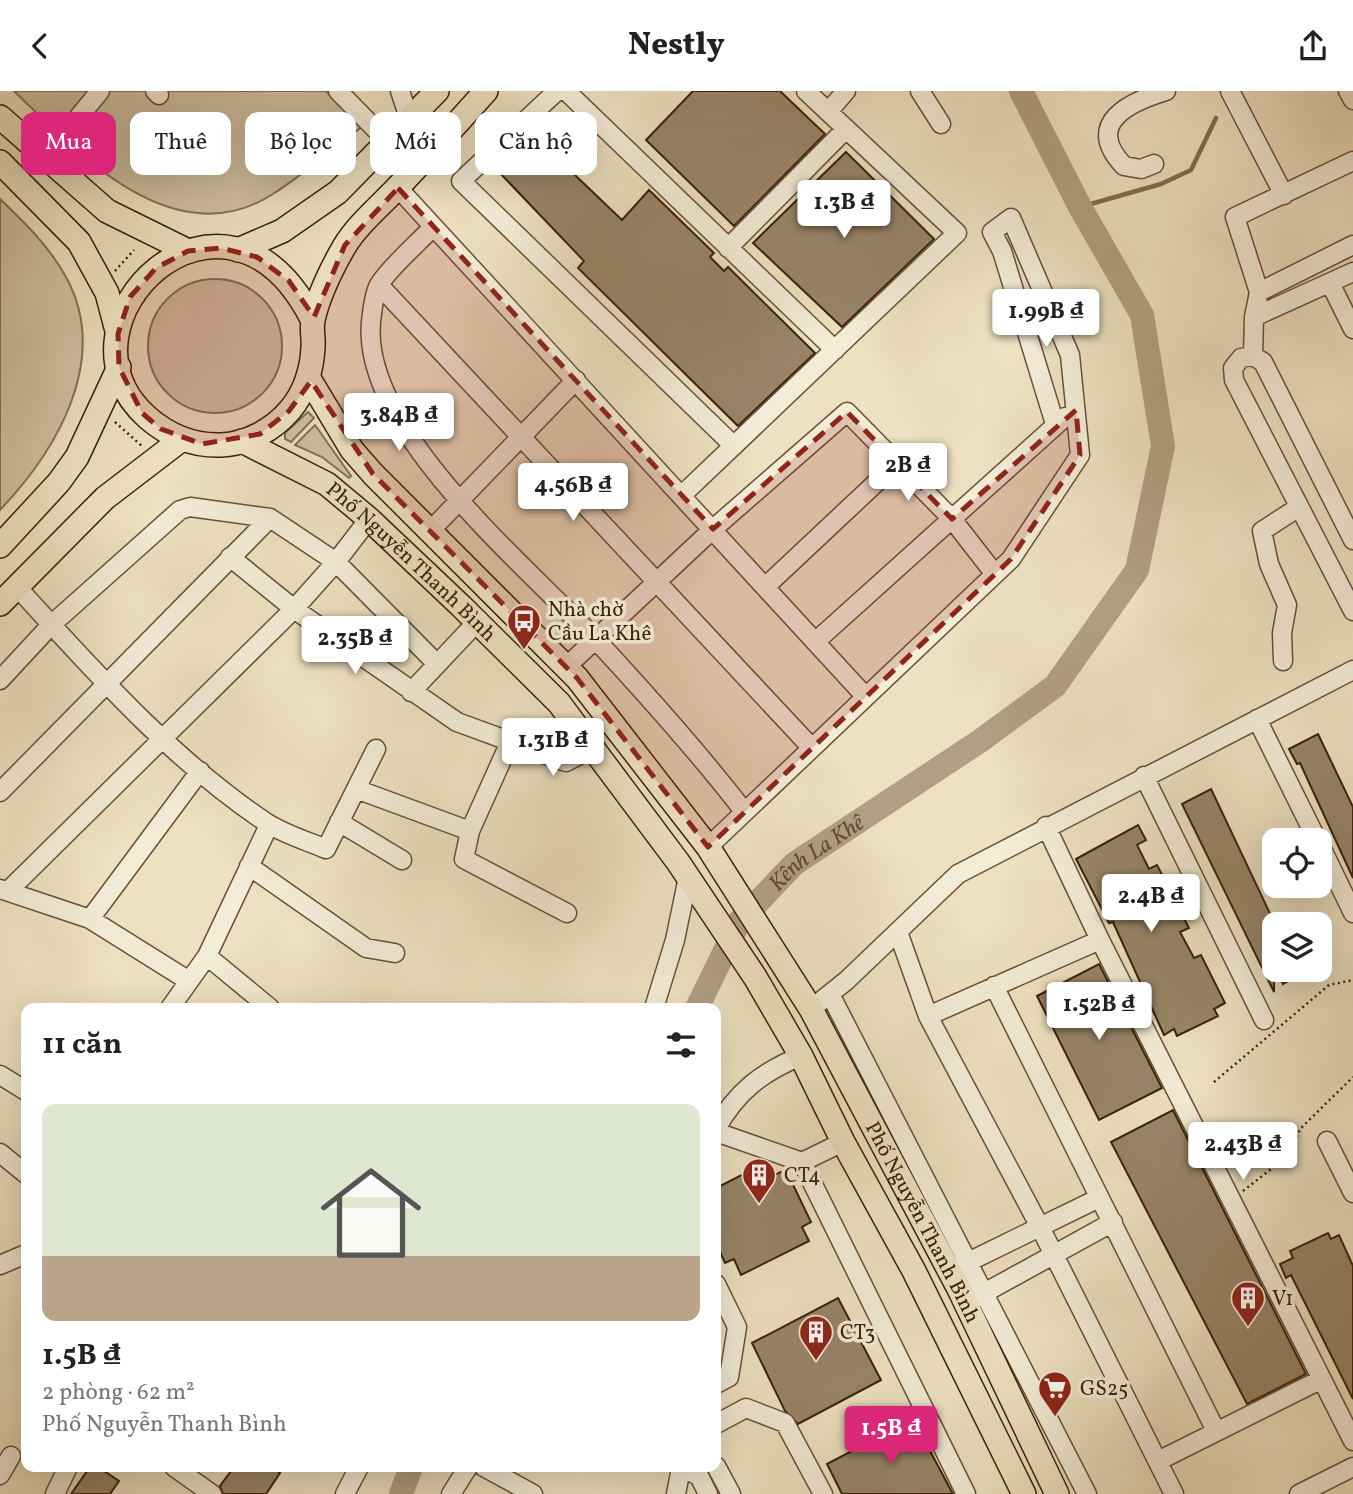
<!DOCTYPE html>
<html lang="vi">
<meta charset="utf-8">
<style>
:root{--surface:#fff;--page:#f2f2f2;--text:#222;--muted:#767676;--accent:#db2777}
body{margin:0;font-family:Vollkorn,serif;background:var(--page);color:var(--text);height:100vh;display:flex;flex-direction:column;font-size:26px;white-space:nowrap}
*{box-sizing:border-box;margin:0}
p{font-size:23px;color:var(--muted)}
.icon{flex:none;width:38px;height:38px;fill:none;stroke:currentColor;stroke-width:2;stroke-linecap:round;stroke-linejoin:round}
.map{position:relative;flex:1;overflow:hidden}
.panel{position:absolute;left:21px;top:912px;width:700px;height:469px;display:flex;flex-direction:column;background:var(--surface);border-radius:14px;box-shadow:0 7px 28px #0002}
.panel>*{flex:none}
.top-card{position:absolute;left:21px;top:21px;width:700px;height:63px;display:flex;gap:14px}
.controls{position:absolute;left:1262px;top:737px;display:grid;gap:14px}
.controls a{display:grid;place-items:center;width:70px;height:70px;border-radius:14px;background:var(--surface);box-shadow:0 7px 28px #0002;font-size:35px}
.price{position:absolute;translate:-50% -60px;padding:0 16px;border-radius:7px;background:#fff;color:#222;font-size:23px;line-height:46px;filter:drop-shadow(0 2px 4px #0008)}
.price::after{content:'';position:absolute;left:50%;top:42px;width:21px;height:16px;margin-left:-10px;background:inherit;clip-path:polygon(0 0,100% 0,50% 100%)}
.price.active{background:var(--accent);color:#fff}
ul{padding:0;list-style:none}
li{display:grid;align-content:center;gap:14px;height:371px;padding:0 21px}
li span{display:grid;place-items:center;height:217px;border-radius:14px;color:#555}
li>.icon{margin-inline-start:auto}
span .icon{width:126px;height:126px;fill:#fffc;stroke-width:1}
li b{font-size:30px}
h2{display:flex;justify-content:space-between;align-items:center;height:84px;padding:0 21px;font-size:30px}
.chip{padding:0 24px;border-radius:14px;background:var(--surface);box-shadow:0 7px 28px #0002;font-size:24px;line-height:63px}
.chip.active{background:var(--accent);color:#fff}
header{display:flex;justify-content:space-between;align-items:center;height:91px;padding:0 21px;background:var(--surface);font-size:32px;font-weight:800}
.map>svg:first-child{display:block}
.green{fill:#cfc0a2;stroke:#847055;stroke-width:2}
.lines{fill:none;stroke-linecap:round;stroke-linejoin:round}
.stream{stroke:#816c51;stroke-width:4.5}
.river{stroke:#b09f82;stroke-width:24}
.building{fill:#978468;stroke:#3a2008;stroke-width:2}
.minor-casing{stroke:#675036;stroke-width:21}
.major-casing{stroke:#3a2008;stroke-width:26}
.path{stroke:#3a2008;stroke-width:2.5;stroke-dasharray:2 3.5;stroke-linecap:butt}
.minor{stroke:#f3ecd7;stroke-width:18}
.major{stroke:#ede1c1;stroke-width:23}
.marked{fill:#8f2418;fill-opacity:0.2;stroke:#8f2418;stroke-width:5;stroke-dasharray:14 9;stroke-linejoin:round}
.labels{text-anchor:middle;stroke-width:7;stroke-linejoin:round;paint-order:stroke}
.street-label{font-size:21px;fill:#3a2008;stroke:#f3ecd7}
.poi-label{font-size:21px;fill:#3a2008;stroke:#f3ecd7;text-anchor:start}
.water-label{font-size:23px;font-style:italic;fill:#634c33;stroke:#f3ecd7}
</style>
<header><svg class="icon" aria-label="back" viewBox="0 0 24 24"><path d="M15 5l-7 7 7 7"/></svg>Nestly<svg class="icon" aria-label="share" viewBox="0 0 24 24"><path d="M12 15V3M7 8l5-5 5 5M5 13v7h14v-7"/></svg></header>
<div class="map">
<svg width="1353" height="1403" viewBox="0 0 1353 1403">
<rect width="100%" height="100%" fill="#ede1c1"/>
<filter id="stains"><feTurbulence type="fractalNoise" baseFrequency=".00286" numOctaves="4"/><feColorMatrix values="0 0 0 0 .2 0 0 0 0 .09 0 0 0 0 .02 0 0 0 .5 -.17"/></filter>
<radialGradient id="worn" r=".72"><stop offset=".6" stop-color="#630" stop-opacity="0"/><stop offset="1" stop-color="#630" stop-opacity=".3"/></radialGradient>
<path class="green" d="M14,0H326L363,35C333,58 304,83 273,103C174,166 80,64 14,0Z
M0,108C25,132 49,155 66,186C111,268 57,359 0,419Z
M148 255a67 67 0 1 1 134 0a67 67 0 1 1-134 0Z
M308,321L314,327L291,351L285,348V342Z
M315,334L351,385L349,387L322,366L295,354Z"/>
<g class="lines">
<path class="stream" d="M1080,116L1161,93L1191,79L1216,27"/>
<g class="river">
<path id="s1" d="M697,917L739,831L794,773L980,650L1055,595L1137,479L1163,355L1142,224L1080,116L1021,0"/>
<path d="M401,1403L411,1376"/>
</g>
</g>
<path class="building" d="M693,0H780L825,43L734,135L646,49Z
M531,42L622,129L649,99L714,162L710,166L724,180L728,176L815,262L738,335L578,177L584,170L496,78Z
M846,61L934,148L842,236L753,152Z
M1318,643L1353,716V787L1300,672L1297,673L1289,658Z
M1211,698L1274,831V878H1310L1283,893L1280,886L1274,889V901L1182,713Z
M1138,734L1146,749L1137,754L1149,778L1157,774L1167,793L1159,797L1172,822L1179,818L1189,837L1180,841L1194,867L1201,864L1225,912L1214,918L1218,925L1177,945L1174,938L1164,944L1113,831L1109,832L1076,768Z
M1099,873L1162,997L1099,1029L1037,905Z
M1173,1019L1306,1283L1247,1313L1111,1051Z
M767,1071L774,1084L786,1079L811,1131L802,1136L809,1150L741,1184L734,1168L725,1172L716,1152V1097Z
M1328,1142L1331,1148L1339,1144L1353,1175V1308L1291,1184L1286,1187L1280,1173L1293,1167L1290,1160Z
M838,1207L881,1289L798,1333L785,1320L752,1252Z
M913,1328L953,1403H842L827,1373Z
M90,1376H98L119,1390L110,1403H71Z
M234,1376H271L280,1382L266,1403H223L220,1395Z"/>
<g class="lines">
<g class="minor-casing">
<path id="minor" d="M155,0L159,4
M338,0L388,51
M400,0L409,27
M557,0L461,90L734,355
M566,0L835,259
M920,0L941,33
M1230,0L1284,104
M1348,0L1353,9
M828,21L846,0
M64,44L100,0
M1353,70L1235,126L1259,201L1254,226L1353,181
M1154,73L1141,78L1124,75C1083,32 1130,11 1166,0
M398,97L865,605
M433,136C420,150 387,179 379,194C374,203 372,221 371,231C361,340 528,476 598,551C648,605 698,661 743,719
M728,157L846,38
M1330,192L1353,238
M379,194L811,656
M1259,201L1353,154
M1253,265L1254,226
M682,404L957,142L806,0
M430,440L576,289
M1353,449L1263,271L1253,265L1241,267L1233,277L1234,289L1353,520
M230,466L294,518L457,631L566,671L593,657
M17,496C94,580 171,668 267,732C284,743 307,750 326,758L376,658
M765,496L895,374
M815,551L1065,326
M1283,570L1282,542L1287,514L1269,473L1262,440L1299,416
M566,576L713,438L847,321L952,428L994,482
M0,589L51,534L180,419L190,416L270,427L336,471L437,573
M411,601L477,531
M1257,628L1317,749
M1144,685L1264,929
M356,698L470,740L464,768L567,822
M0,701L270,427
M339,731L402,769
M1046,735L1100,849L1353,1350
M470,740L510,651
M1320,754L1353,822
M708,756L1011,468L1080,364L1070,264L1011,127L992,141L1002,160L1055,333
M249,775L366,857L395,862
M0,798L90,828L189,890
M8,800L294,518L336,471L369,428
M90,828L200,680
M898,841L928,925L1040,1136L1174,1403
M207,865L270,917
M994,895L1216,1340
M830,903L1087,1403
M170,917L207,865L269,734
M654,917L675,849L688,786
M811,918L846,890L958,783L1353,579
M928,925L1100,849
M0,984L26,1000
M716,1038C736,1001 762,981 801,965
M716,1041L802,1071L843,1051
M1327,1050L1353,1102
M0,1062L26,1083
M802,1071L966,1403
M0,1174L26,1163
M958,1176L1099,1107
M716,1193L737,1236L729,1286L716,1293
M975,1207L1113,1131
M716,1333L746,1317L785,1332L823,1403
M1158,1370L1320,1289
M716,1375L731,1403
M174,1376L212,1403
M484,1376L533,1403
M680,1376L699,1385L708,1403
M0,1384L11,1365
M55,1403L68,1376
M345,1403L359,1376
M451,1403L468,1376
M676,1403L681,1377
M1299,1403L1353,1376"/>
</g>
<g class="major-casing">
<g id="major">
<path d="M0,26L107,120L188,160"/>
<path d="M0,71L79,151L107,202L117,240"/>
<path d="M238,159L282,140L338,101L437,0"/>
<path d="M313,230C226,54 41,233 148,327C169,345 193,355 221,354C247,353 273,339 290,319C305,301 312,279 313,256C314,247 311,238 313,229C318,206 332,177 344,156C357,134 379,116 397,97C427,66 457,32 486,0"/>
<path id="s2" d="M308,286L352,359L373,383L577,587L708,756L811,918L959,1198L1057,1403"/>
<path id="s3" d="M242,350L327,393L369,428L461,515L559,612L678,771L755,886L801,965L843,1051L914,1180L1024,1403"/>
<path d="M0,455L59,391L77,366L119,276"/>
<path d="M0,513L105,407L182,348"/>
</g>
</g>
<path class="path" d="M115,180L134,159
M115,331L143,356
M1214,991L1329,894L1353,889
M1243,1100L1284,1068L1301,1037L1353,986"/>
<use href="#minor" class="minor"/>
<use href="#major" class="major"/>
</g>
<path class="marked" d="M398,97L713,438L847,321L952,428L1076,319L1080,364L1011,468L708,756L577,587L373,383L311,290L289,320L260,343L202,353L161,338L142,322L119,276L118,243L130,206L156,177L188,160L221,157L257,166L289,190L314,226L345,154Z"/>
<defs>
<g id="bus-pin" transform="scale(1.75)"><path d="M0 17L-7.5 6A9.5 9.5 0 1 1 7.5 6Z" fill="#8f2418" stroke="#f3ecd7"/><path d="M-5-6H5V4H4V6H2V4H-2V6H-4V4H-5ZM-3.5-4V0h7V-4ZM-3.5 1.2v1.5H-2V1.2ZM2 1.2v1.5H3.5V1.2Z" fill="#fff"/></g>
<g id="building-pin" transform="scale(1.75)"><path d="M0 17L-7.5 6A9.5 9.5 0 1 1 7.5 6Z" fill="#8f2418" stroke="#f3ecd7"/><path d="M-4-6H4V6H1V3H-1V6H-4ZM-2.5-4.3h1.7v1.8h-1.7ZM.8-4.3h1.7v1.8H.8ZM-2.5-1h1.7V.8h-1.7ZM.8-1h1.7V.8H.8Z" fill="#fff"/></g>
<g id="supermarket-pin" transform="scale(1.75)"><path d="M0 17L-7.5 6A9.5 9.5 0 1 1 7.5 6Z" fill="#8f2418" stroke="#f3ecd7"/><path d="M-6-5.5h2.5l.6 2H6L4.5 2H-2.5L-4.4-4H-6ZM-1.5 3.2a1.3 1.3 0 1 0 .1 0ZM3 3.2a1.3 1.3 0 1 0 .1 0Z" fill="#fff"/></g>
</defs>
<g fill-rule="evenodd">
<use href="#bus-pin" x="524" y="530"/>
<use href="#building-pin" x="759" y="1084"/>
<use href="#building-pin" x="1248" y="1207"/>
<use href="#building-pin" x="816" y="1241"/>
<use href="#supermarket-pin" x="1055" y="1297"/>
</g>
<g class="labels">
<g class="street-label">
<text dy="7" stroke="none"><textPath href="#s3" startOffset="210">Phố Nguyễn Thanh Bình</textPath></text>
<text dy="7" stroke="none"><textPath href="#s2" startOffset="1052">Phố Nguyễn Thanh Bình</textPath></text>
</g>
<g class="poi-label">
<text x="548" y="525">Nhà chờ<tspan x="548" dy="24">Cầu La Khê</tspan></text>
<text x="784" y="1091">CT4</text>
<text x="1272" y="1214">V1</text>
<text x="840" y="1248">CT3</text>
<text x="1080" y="1304">GS25</text>
</g>
<g class="water-label">
<text dy="8" stroke="none"><textPath href="#s1" startOffset="200">Kênh La Khê</textPath></text>
</g>
</g>
<rect width="100%" height="100%" filter="url(#stains)"/>
<rect width="100%" height="100%" fill="url(#worn)"/>
</svg>
<div class="controls">
<a><svg class="icon" aria-label="locate" viewBox="0 0 24 24"><circle cx="12" cy="12" r="6"/><path d="M12 2v4M12 18v4M2 12h4M18 12h4"/></svg></a>
<a><svg class="icon" aria-label="layers" viewBox="0 0 24 24"><path d="M12 4l9 5-9 5-9-5zM3 14l9 5 9-5"/></svg></a>
</div>
<b class="price" style="left:844px;top:149px">1.3B ₫</b>
<b class="price" style="left:1046px;top:258px">1.99B ₫</b>
<b class="price" style="left:399px;top:362px">3.84B ₫</b>
<b class="price" style="left:908px;top:412px">2B ₫</b>
<b class="price" style="left:573px;top:432px">4.56B ₫</b>
<b class="price" style="left:355px;top:585px">2.35B ₫</b>
<b class="price" style="left:553px;top:687px">1.31B ₫</b>
<b class="price" style="left:1151px;top:843px">2.4B ₫</b>
<b class="price" style="left:1099px;top:951px">1.52B ₫</b>
<b class="price" style="left:1243px;top:1091px">2.43B ₫</b>
<b class="price active" style="left:891px;top:1375px">1.5B ₫</b>
<div class="top-card">
<a class="chip active">Mua</a>
<a class="chip">Thuê</a>
<a class="chip">Bộ lọc</a>
<a class="chip">Mới</a>
<a class="chip">Căn hộ</a>
</div>
<section class="panel">
<h2>11 căn<svg class="icon" aria-label="filters" viewBox="0 0 24 24"><path d="M4 7h16M4 17h16"/><circle cx="9" cy="7" r="2"/><circle cx="15" cy="17" r="2"/></svg></h2>
<ul>
<li><span style="background:linear-gradient(#dfe7d0 70%,#b9a48a 0)"><svg class="icon" aria-label="home" viewBox="0 0 24 24"><path d="M3 11l9-7 9 7M6 9v11h12V9"/></svg></span><div><b>1.5B ₫</b><p>2 phòng · 62 m²</p><p>Phố Nguyễn Thanh Bình</p></div></li>
</ul>
</section>
</div>
